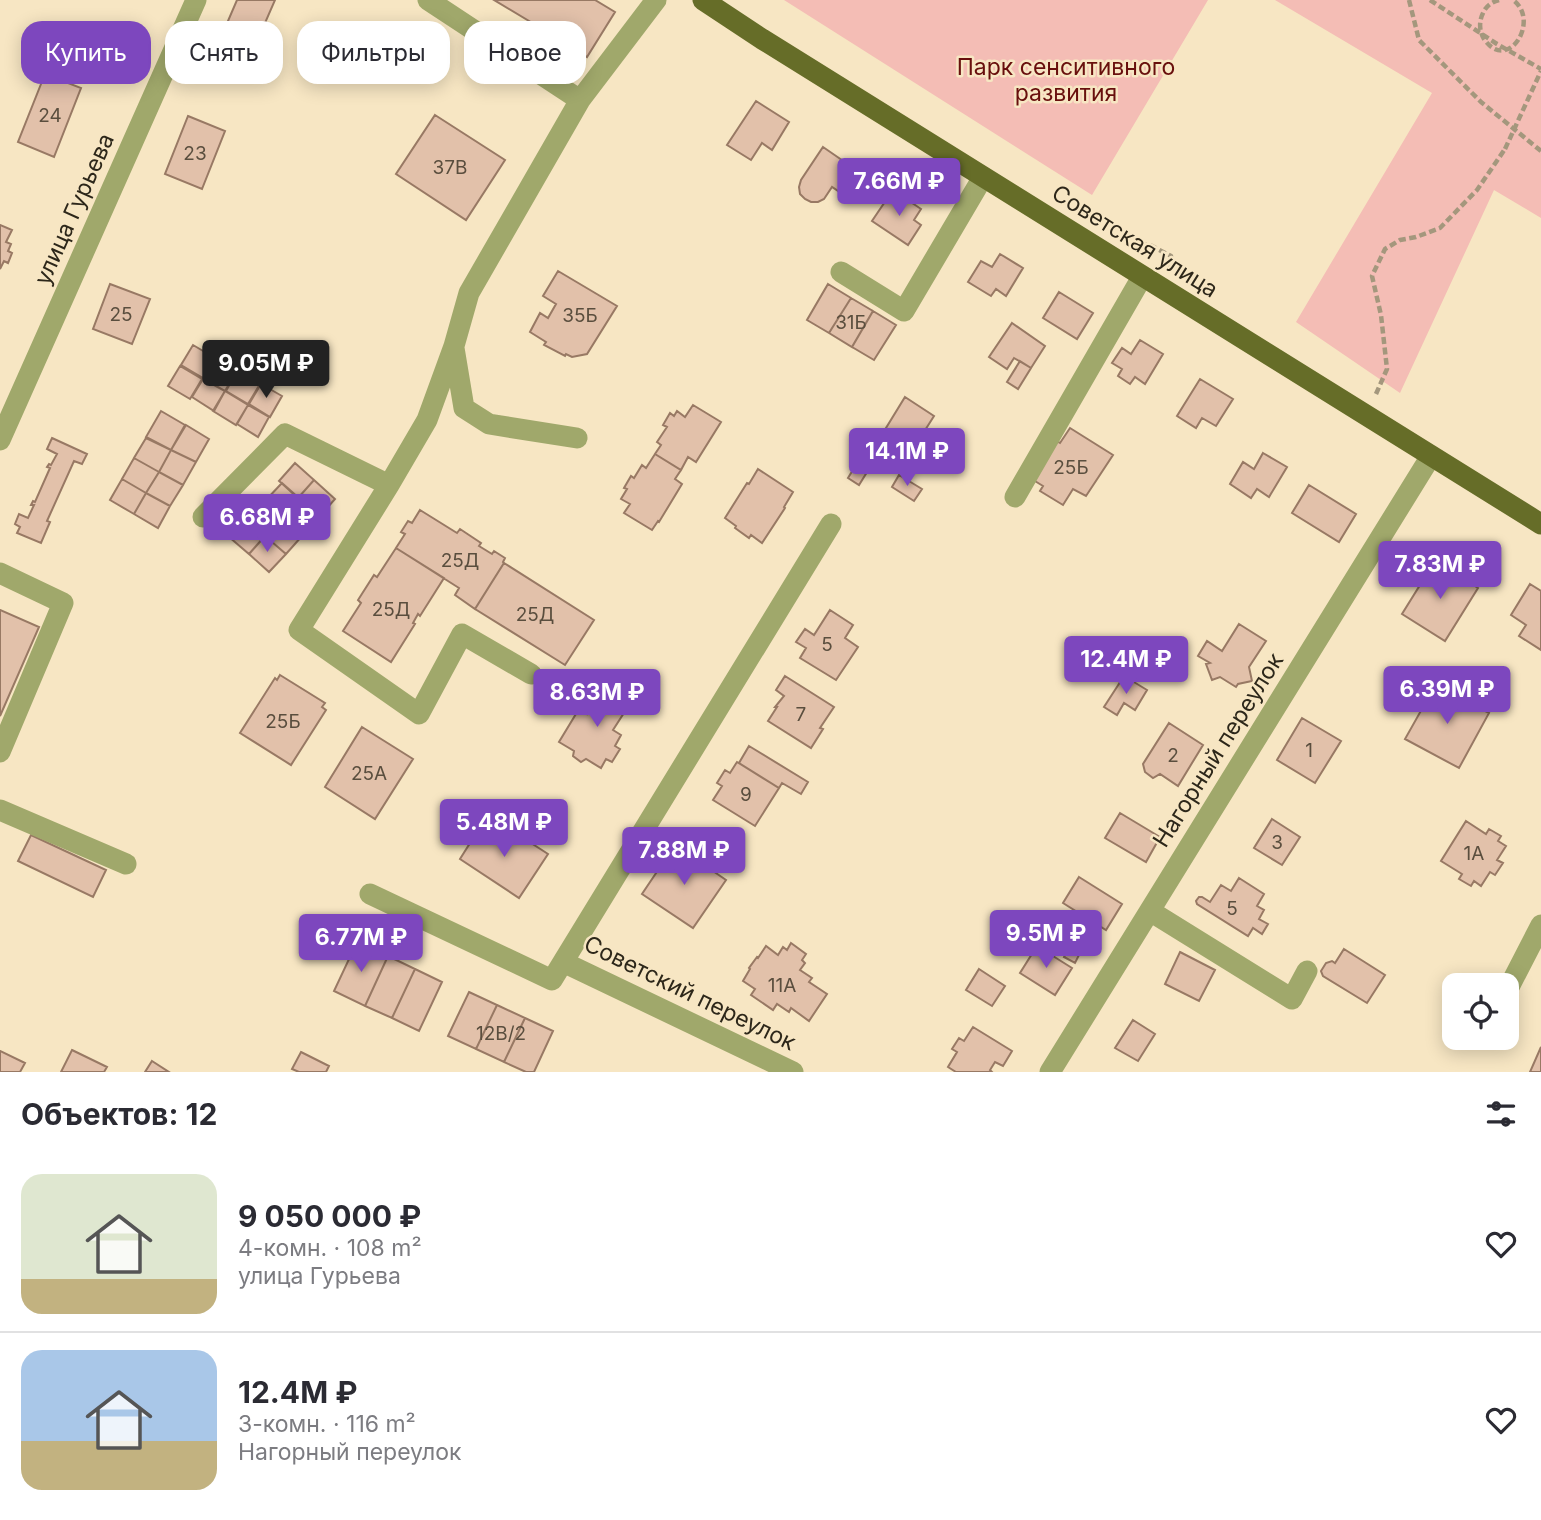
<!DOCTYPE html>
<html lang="ru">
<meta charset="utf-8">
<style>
:root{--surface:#fff;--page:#f7f7f7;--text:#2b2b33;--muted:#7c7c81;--line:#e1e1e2;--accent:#7d47be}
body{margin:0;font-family:Inter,sans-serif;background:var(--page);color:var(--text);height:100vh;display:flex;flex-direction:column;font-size:26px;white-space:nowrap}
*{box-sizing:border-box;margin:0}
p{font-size:23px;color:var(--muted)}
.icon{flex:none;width:38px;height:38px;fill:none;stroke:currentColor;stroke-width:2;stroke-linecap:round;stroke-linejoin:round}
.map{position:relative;height:1072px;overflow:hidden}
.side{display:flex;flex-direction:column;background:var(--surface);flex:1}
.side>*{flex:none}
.guide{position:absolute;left:21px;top:21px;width:700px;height:63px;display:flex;gap:14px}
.fabs{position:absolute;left:1442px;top:973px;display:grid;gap:14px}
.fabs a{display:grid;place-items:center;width:77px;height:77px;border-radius:14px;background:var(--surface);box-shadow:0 4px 18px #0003;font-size:35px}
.price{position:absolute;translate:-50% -60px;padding:0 16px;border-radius:7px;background:var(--accent);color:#fff;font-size:23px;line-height:46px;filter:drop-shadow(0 2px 4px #0008)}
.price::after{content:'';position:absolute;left:50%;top:42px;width:21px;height:16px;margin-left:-10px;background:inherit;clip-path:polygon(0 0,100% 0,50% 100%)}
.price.active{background:#222;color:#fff}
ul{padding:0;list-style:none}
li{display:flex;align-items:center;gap:21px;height:175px;padding:0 21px}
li+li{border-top:2px solid var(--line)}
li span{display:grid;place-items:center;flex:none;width:196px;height:140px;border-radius:21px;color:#555}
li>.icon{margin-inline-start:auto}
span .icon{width:84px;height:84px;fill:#fffc;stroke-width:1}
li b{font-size:30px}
h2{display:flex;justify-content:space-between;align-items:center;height:84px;padding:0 21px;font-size:30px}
.chip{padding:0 24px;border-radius:21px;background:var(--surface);box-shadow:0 4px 18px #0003;font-size:24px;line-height:63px}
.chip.active{background:var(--accent);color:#fff}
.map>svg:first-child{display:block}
.green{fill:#f4bdb5}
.building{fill:#e2c1aa;stroke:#987964;stroke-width:2}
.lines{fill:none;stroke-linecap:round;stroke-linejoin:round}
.path{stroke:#a4977d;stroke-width:4.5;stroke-dasharray:7 3.5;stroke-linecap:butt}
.minor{stroke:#a0a86b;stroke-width:21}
.major{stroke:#666d28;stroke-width:21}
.path-bridge{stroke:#a4977d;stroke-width:4.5;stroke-dasharray:7 3.5;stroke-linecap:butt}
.labels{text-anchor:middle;stroke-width:5;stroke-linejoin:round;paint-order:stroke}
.number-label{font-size:19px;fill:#5a4e3e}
.park-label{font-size:23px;fill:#680f0d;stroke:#f7e6c3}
.street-label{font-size:23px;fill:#2d271a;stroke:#f7e6c3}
</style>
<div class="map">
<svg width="1541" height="1072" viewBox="0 0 1541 1072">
<rect width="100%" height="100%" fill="#f7e6c3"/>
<path class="green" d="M784,0H1208L1092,195Z
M1275,0H1541V218L1494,190L1400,393L1296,322L1432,93Z"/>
<path class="building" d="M237,0H275L241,78L208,63L214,48L216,49Z
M494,0H595L615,12L587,57L555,37L553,40L547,36L549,33Z
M45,74L81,88L54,157L18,142Z
M756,101L789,122L772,150L762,143L751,160L727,145Z
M435,115L505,160L466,220L396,174Z
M188,116L225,131L202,189L165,174Z
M823,147L865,176L850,199L832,187L824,199L818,202H811L805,199L800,194L799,187L801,180Z
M893,190L921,209L914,220L921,225L908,245L872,221Z
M0,225L12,230L6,242L11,244L8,251L12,253L8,263L4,261L0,269Z
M1000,254L1023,268L1006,296L996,289L991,296L968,282L981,261L992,267Z
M558,271L617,306L587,354L572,357L566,354L565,356L544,345L546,342L530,332L540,313L548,318L556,304L543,296Z
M110,284L150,299L132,344L93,329Z
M828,284L851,298L829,333L807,320Z
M1059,292L1093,313L1077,339L1043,318Z
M851,298L873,311L852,347L829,333Z
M873,311L896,325L874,360L852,347Z
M1012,323L1045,346L1031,368L1014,358L1007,369L989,357Z
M1140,340L1163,354L1145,384L1135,377L1130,384L1118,376L1122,369L1112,363L1122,348L1131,354Z
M193,345L215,358L203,378L181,365Z
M215,358L237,371L225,391L203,378Z
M1020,361L1031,368L1018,389L1007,382Z
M180,366L202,379L190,399L168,386Z
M237,371L260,384L248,404L226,391Z
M203,379L225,391L214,411L192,397Z
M1200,379L1233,399L1216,426L1202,418L1196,428L1177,416Z
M261,384L282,396L270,417L249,404Z
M225,391L248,405L236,425L213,411Z
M905,397L934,416L915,446L886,428Z
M248,405L269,417L258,437L237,424Z
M693,405L721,422L696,462L688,457L681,470L655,454L661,445L657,442L667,427L663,425L670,413L674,416L677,411L685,417Z
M161,411L185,425L171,450L146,437Z
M186,425L209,439L196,462L171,450Z
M1070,428L1113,455L1086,496L1073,489L1063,505L1040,491L1043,486L1030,478L1055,440L1060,443Z
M52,438L87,454L82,464L74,461L47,521L50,522L41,543L17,533L20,527L15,524L19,514L28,518L34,505H31L33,501L35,502L50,468L47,467L49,464L51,465L57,454L47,449Z
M146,438L171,450L159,472L134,458Z
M171,450L196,462L183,485L159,472Z
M1263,453L1287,467L1269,497L1257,489L1251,498L1230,484L1243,462L1254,469Z
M655,454L681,470L675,479L682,484L659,522L658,521L652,530L624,513L630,504L621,499L627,489L624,488L631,476L634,478L642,465L646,468Z
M861,457L872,464L859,485L848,478Z
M134,458L159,472L146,493L122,479Z
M295,463L314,480L298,498L279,481Z
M758,469L793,492L784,507L785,508L762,543L751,535L749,538L735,528L736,526L725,518L747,483L749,484Z
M159,472L183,485L170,506L146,493Z
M899,475L922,489L914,501L892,487Z
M122,479L146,493L134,514L110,500Z
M314,480L335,499L319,517L298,498Z
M282,483L299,498L282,517L265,501Z
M1309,485L1356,514L1339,542L1292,513Z
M146,493L170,506L158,528L134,514Z
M298,498L319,517L302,536L281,517Z
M262,500L281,517L265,536L246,518Z
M420,510L457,533L460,529L481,543L479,546L492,554L494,551L505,558L503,562L504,563L475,609L455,595L459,588L396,548L405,534L401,532L408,521L412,523Z
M281,517L302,536L286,554L265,536Z
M246,518L265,536L249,554L229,537Z
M265,536L286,554L269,572L249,554Z
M396,548L444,578L420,616L418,614L413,623L415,624L391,662L343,631L361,603L358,600L374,575L377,577Z
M1435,561L1478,588L1445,641L1402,614Z
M504,563L594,620L565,665L475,609Z
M1530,584L1541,591V650L1519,636L1526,625L1511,615Z
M0,610L39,627L0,716Z
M830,610L853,625L845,638L858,647L836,680L800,658L806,648L796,642L805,629L814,635Z
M1239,624L1266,641L1249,667L1252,681L1238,684L1236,687L1220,677L1212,680L1206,664L1210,663L1198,656L1207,641L1222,651Z
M280,675L325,703L322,707L326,710L291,765L240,733L275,678L277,680Z
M785,676L834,707L820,728L823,729L811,748L768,721L777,707H775L784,696L776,690Z
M1124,676L1147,690L1135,710L1124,703L1117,715L1104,707Z
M1436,684L1489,713L1459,768L1405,739Z
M605,685L631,702L613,730L621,735L615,746L620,749L612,762L606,759L601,768L586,759L581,762L573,756L574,751L559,742L579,709L587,714Z
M1302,718L1341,741L1315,783L1277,760Z
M1169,723L1203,745L1178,786L1160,774L1153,778L1145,772L1143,764Z
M362,727L413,759L375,819L325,787Z
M749,746L808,782L801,794L782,783L779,788L739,763Z
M737,762L779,788L755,826L713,800L722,786L717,783L725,770L730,773Z
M1120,813L1160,837L1146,862L1105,838Z
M1272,819L1300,837L1282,865L1254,848Z
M484,821L514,840L517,834L548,854L519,898L460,859Z
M1466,821L1486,834L1489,829L1501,836L1498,841L1506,846L1497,860L1503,863L1495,875L1490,872L1481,886L1474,881L1471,886L1459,879L1462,874L1441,861Z
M31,835L106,870L93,897L18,861Z
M675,845L726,880L693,928L642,894Z
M1079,877L1122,904L1106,930L1063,903Z
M1239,878L1264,894L1257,906L1264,910L1259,919L1268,924L1262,934L1253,928L1248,936L1197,904L1196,901L1199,897H1202L1210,902L1221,885L1231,891Z
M357,942L388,956L365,1006L334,991Z
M791,943L806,954L802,960L805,963L800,970L812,978L809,982L827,994L809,1021L791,1008L789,1012L777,1004L773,1010L751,995L755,989L743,981L750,969L749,968L757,957L758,958L766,946L778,955L783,947L787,950Z
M1037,946L1072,968L1055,995L1020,973Z
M1069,947L1080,953L1075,963L1064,957Z
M1344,949L1385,975L1367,1003L1323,976L1321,971L1326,963L1332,961L1335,963Z
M1180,952L1215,970L1199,1001L1165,984Z
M388,956L415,969L392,1018L365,1006Z
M415,969L442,982L419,1031L392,1018Z
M979,969L1005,986L992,1006L966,990Z
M469,992L497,1005L476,1049L448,1036Z
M497,1005L525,1018L504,1062L476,1049Z
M525,1018L553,1031L534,1072H526L504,1062Z
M1133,1020L1155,1034L1138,1061L1115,1048Z
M973,1027L1012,1051L1003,1066L995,1062L990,1070L992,1072H956L948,1067L957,1052L952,1049L959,1038L964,1041Z
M1541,1047V1072H1530Z
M72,1050L107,1067L104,1072H61Z
M0,1051L25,1063L20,1072H0Z
M301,1052L329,1066L326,1072H299L292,1069Z
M152,1061L169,1072H145Z"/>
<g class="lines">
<path class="path" d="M1409,0L1419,40L1481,102L1541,151
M1430,0L1497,44L1541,69
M1499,0C1492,2 1486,6 1483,13C1479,21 1479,31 1484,39C1508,74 1541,20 1513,0
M1140,246L1148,244L1171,256L1170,267
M1376,394L1387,369L1381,315L1372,276L1385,249L1400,240L1416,237L1440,228L1477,190L1505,149"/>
<path class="minor" d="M428,0L580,100
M841,272L904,311L983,177
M454,348L464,408L489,424L577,438
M0,440L196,0
M1015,497L1142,277
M203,517L285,434L389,485
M0,573L63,603L0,752
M531,674L462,634L419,714L299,630L389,485L427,420L454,346L469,293L580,100L656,0
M0,810L126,864
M370,894L552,980L563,962
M1150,911L1292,999L1307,971
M1507,991L1541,925
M793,1072L563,962L831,524
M1050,1072L1431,456"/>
<path class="major" d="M703,0L762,39L1541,524"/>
<path class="path-bridge" d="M1505,149L1541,71"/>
</g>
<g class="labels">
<g class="number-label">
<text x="50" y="122">24</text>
<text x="195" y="160">23</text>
<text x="450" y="174">37В</text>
<text x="121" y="321">25</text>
<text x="580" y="322">35Б</text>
<text x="851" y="329">31Б</text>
<text x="1071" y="474">25Б</text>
<text x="460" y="567">25Д</text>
<text x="391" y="616">25Д</text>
<text x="535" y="621">25Д</text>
<text x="827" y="651">5</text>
<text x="801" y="721">7</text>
<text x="283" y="728">25Б</text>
<text x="1309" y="757">1</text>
<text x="1173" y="762">2</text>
<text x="369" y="780">25А</text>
<text x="746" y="801">9</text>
<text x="1277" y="849">3</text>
<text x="1474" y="860">1А</text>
<text x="1232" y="915">5</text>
<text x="782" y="992">11А</text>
<text x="501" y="1040">12В/2</text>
</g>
<g class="park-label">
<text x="1066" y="75">Парк сенситивного<tspan x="1066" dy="26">развития</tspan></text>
</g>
<g class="street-label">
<text transform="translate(74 209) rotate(-66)" y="8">улица Гурьева</text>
<text transform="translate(1135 241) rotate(32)" y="8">Советская улица</text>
<text transform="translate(1218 750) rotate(-58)" y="8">Нагорный переулок</text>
<text transform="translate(690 993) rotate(26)" y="8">Советский переулок</text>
</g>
</g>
</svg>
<div class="fabs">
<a><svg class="icon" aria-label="locate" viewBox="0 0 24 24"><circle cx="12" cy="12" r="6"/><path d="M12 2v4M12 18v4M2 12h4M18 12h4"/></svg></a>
</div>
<b class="price" style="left:899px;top:218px">7.66M ₽</b>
<b class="price active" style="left:266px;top:400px">9.05M ₽</b>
<b class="price" style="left:907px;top:488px">14.1M ₽</b>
<b class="price" style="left:267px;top:554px">6.68M ₽</b>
<b class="price" style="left:1440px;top:601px">7.83M ₽</b>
<b class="price" style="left:1126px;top:696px">12.4M ₽</b>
<b class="price" style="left:1447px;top:726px">6.39M ₽</b>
<b class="price" style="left:597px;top:729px">8.63M ₽</b>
<b class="price" style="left:504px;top:859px">5.48M ₽</b>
<b class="price" style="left:684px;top:887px">7.88M ₽</b>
<b class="price" style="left:1046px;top:970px">9.5M ₽</b>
<b class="price" style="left:361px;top:974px">6.77M ₽</b>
<div class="guide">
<a class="chip active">Купить</a>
<a class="chip">Снять</a>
<a class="chip">Фильтры</a>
<a class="chip">Новое</a>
</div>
</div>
<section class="side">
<h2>Объектов: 12<svg class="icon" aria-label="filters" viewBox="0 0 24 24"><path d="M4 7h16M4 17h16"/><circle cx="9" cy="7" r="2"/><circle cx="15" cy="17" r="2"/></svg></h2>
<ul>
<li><span style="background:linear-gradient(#dfe7d0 75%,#c2b280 0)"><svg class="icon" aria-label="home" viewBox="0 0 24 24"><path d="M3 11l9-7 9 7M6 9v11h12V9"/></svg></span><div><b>9 050 000 ₽</b><p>4-комн. · 108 m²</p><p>улица Гурьева</p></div><svg class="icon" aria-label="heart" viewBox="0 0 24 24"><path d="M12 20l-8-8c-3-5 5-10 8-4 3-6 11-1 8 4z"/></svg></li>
<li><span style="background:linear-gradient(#a9c7e8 65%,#c2b280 0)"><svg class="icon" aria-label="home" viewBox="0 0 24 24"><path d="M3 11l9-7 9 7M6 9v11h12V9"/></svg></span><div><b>12.4M ₽</b><p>3-комн. · 116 m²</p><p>Нагорный переулок</p></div><svg class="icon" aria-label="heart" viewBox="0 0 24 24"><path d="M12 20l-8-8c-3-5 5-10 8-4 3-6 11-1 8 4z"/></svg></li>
</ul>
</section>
